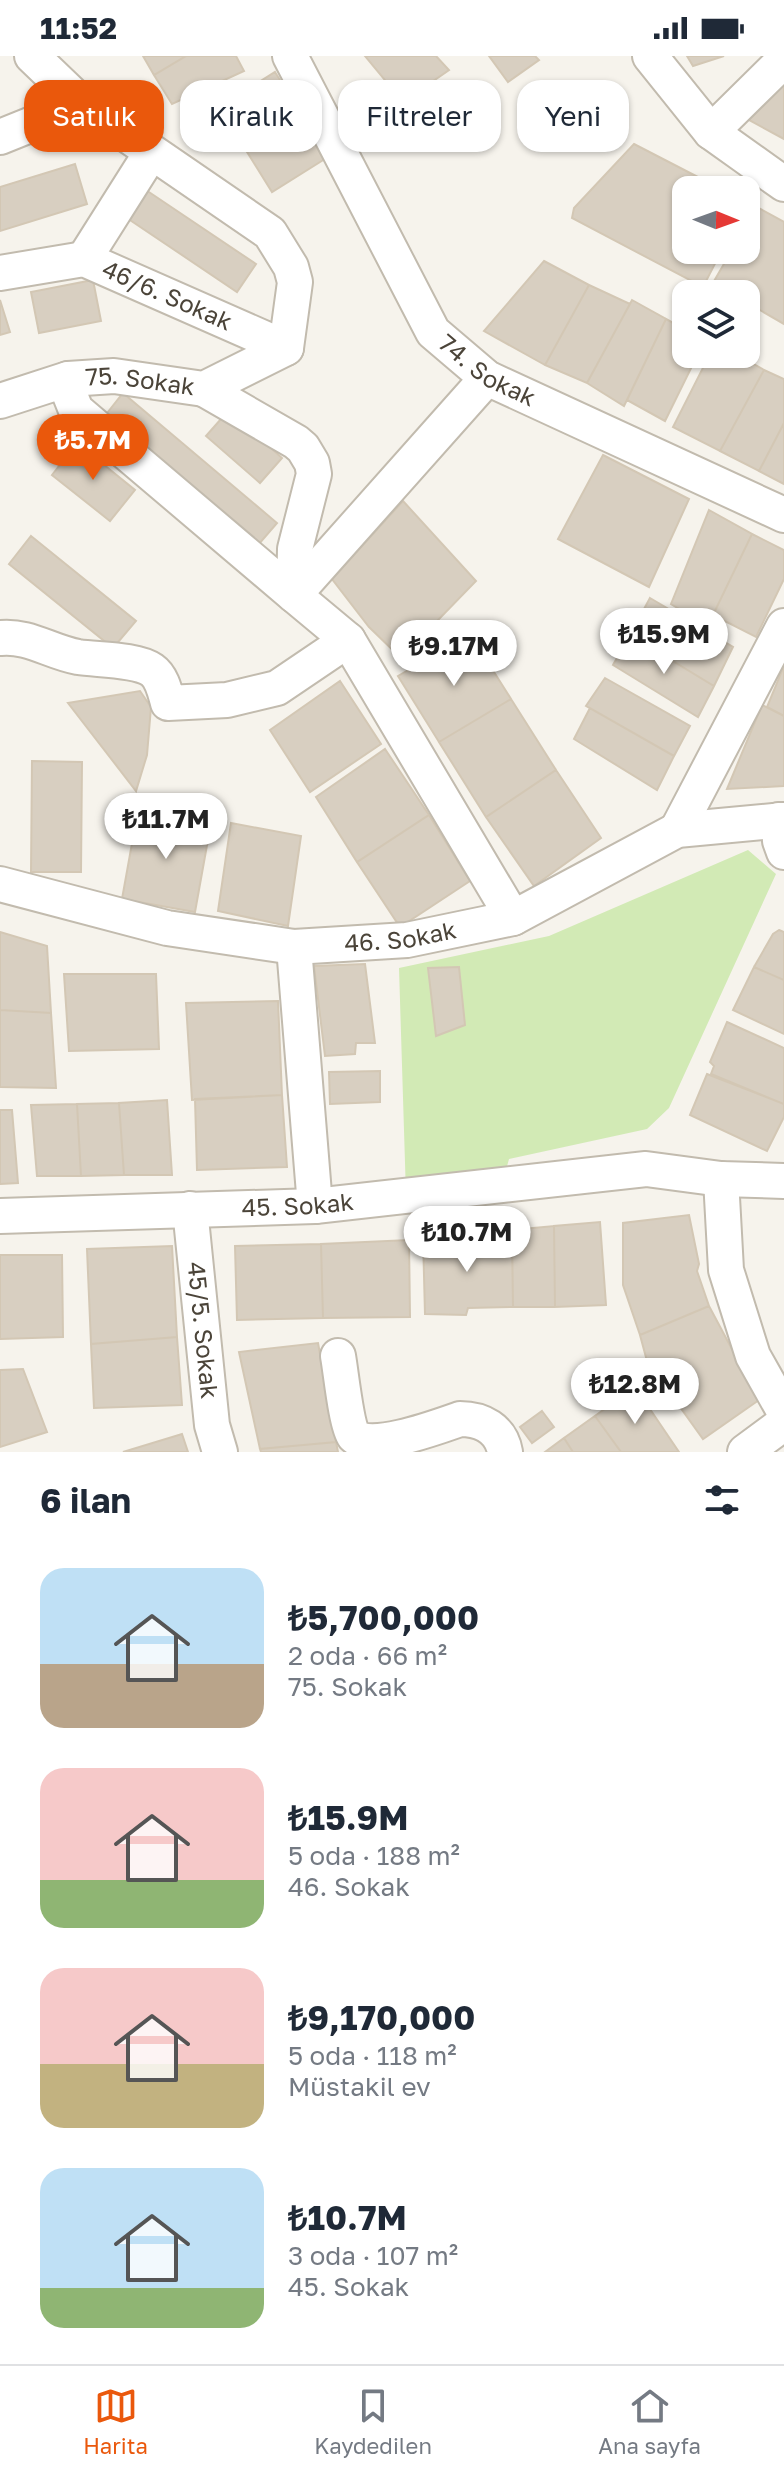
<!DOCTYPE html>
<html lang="tr">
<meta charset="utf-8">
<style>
:root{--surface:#fff;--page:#f2f2f3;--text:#1f2937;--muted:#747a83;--line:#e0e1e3;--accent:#ea580c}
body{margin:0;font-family:"Golos Text",sans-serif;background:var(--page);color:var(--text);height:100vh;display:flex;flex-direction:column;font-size:30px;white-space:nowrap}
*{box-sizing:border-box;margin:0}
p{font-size:26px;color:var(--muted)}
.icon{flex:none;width:44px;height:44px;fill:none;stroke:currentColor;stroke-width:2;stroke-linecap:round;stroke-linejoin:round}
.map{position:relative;height:1396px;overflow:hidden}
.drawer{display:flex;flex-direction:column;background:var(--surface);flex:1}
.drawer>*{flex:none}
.guide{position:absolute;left:24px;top:24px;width:736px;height:72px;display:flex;gap:16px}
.needle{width:52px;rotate:91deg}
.controls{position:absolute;left:672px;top:120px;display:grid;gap:16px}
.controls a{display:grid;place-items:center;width:88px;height:88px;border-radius:16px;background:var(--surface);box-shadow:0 2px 6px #0004;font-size:40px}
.price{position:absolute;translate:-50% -68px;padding:0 18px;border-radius:28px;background:#fff;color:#222;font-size:26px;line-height:52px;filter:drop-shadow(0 2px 4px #0008)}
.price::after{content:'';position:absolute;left:50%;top:48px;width:24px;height:18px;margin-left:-12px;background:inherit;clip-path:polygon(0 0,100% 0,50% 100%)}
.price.on{background:var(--accent);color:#fff}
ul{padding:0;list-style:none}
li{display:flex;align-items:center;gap:24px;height:200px;padding:0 40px}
li span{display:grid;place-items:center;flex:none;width:224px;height:160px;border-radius:24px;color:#555}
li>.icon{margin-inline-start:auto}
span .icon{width:96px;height:96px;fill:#fffc;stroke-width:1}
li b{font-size:34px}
h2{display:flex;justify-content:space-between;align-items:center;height:96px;padding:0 40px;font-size:34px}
.chip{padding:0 28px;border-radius:24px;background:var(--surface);box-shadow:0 2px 6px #0004;font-size:28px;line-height:72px}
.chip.on{background:var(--accent);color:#fff}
.status{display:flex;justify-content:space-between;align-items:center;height:56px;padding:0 40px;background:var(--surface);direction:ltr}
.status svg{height:22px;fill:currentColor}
.tab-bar{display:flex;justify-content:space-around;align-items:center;height:112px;border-top:2px solid var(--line);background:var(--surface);font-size:22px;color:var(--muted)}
.tab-bar a{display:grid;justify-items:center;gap:4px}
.tab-bar .on{color:var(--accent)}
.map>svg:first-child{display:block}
.green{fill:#d2eab5}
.building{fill:#d8cfc1;stroke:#d3c7b4;stroke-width:2}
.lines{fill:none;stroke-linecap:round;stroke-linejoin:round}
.minor-casing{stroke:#c2bbae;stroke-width:38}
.minor{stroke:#fff;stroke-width:34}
.labels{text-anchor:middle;stroke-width:6;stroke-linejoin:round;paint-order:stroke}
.street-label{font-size:24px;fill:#4b4439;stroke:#fff}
</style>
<div class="status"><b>11:52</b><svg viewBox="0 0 49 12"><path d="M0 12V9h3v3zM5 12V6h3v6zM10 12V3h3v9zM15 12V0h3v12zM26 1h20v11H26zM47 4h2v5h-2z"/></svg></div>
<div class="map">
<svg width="784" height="1396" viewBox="0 0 784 1396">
<rect width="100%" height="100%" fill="#f6f3ec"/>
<path class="green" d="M748,794L776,818L669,1052L647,1073L509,1103L503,1125L406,1139L399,912L549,880Z"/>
<path class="building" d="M143,0H186L154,19Z
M186,0H236L244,15L172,48L154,19Z
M365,0H436L449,14L403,46Z
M489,0H535L539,4L508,26Z
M687,0H724L693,10Z
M784,10V83L738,58Z
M275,16L328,101L272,136L219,51Z
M634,88L723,134H686V194H722L703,231L572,162L574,152Z
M75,108L87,148L0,175V131Z
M137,128L256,208L237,236L118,156Z
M757,151L784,166V268L746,246V238H731L713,227L732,194H746V170Z
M544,205L589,229L545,309L484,275Z
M93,224L101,265L39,277L31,236Z
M589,229L630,248L587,327L545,309Z
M0,244L10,276L0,279Z
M632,244L666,263L624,350L587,327Z
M666,263L686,274V298H698L665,365L627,344Z
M710,298H736L764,314L720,395L673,371Z
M764,314L784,323V367L759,415L720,395Z
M123,337L277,467L253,495L100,366Z
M229,354L282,402L260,427L206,380Z
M784,367V428L759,415Z
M77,387L135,434L110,465L52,419Z
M603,399L689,443L649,531L558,483Z
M403,445L476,525L401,602L369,571L332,523Z
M709,454L752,478L713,559L707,556L701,566L671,548Z
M752,478L784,494V523L756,581L713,559Z
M31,480L136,565L113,592L9,508Z
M650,542L733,591L714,630L630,579Z
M470,578L511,643L439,686L398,620Z
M630,579L714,630L698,661L613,609Z
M784,610V660L767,651Z
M605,622L690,670L674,700L586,650Z
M340,625L381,688L310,736L270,674Z
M140,635L151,651L147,699L136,735L68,647Z
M511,643L556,714L486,761L439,686Z
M762,649L784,660V730L727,733Z
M590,652L674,700L657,734L574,683Z
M385,693L429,759L357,806L316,741Z
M32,705L82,706L81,816H31Z
M556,714L601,782L534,830L486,761Z
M138,754L211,767L195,856L122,843Z
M429,759L470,825L400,871L357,806Z
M231,767L301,780L288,870L218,855Z
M779,874L784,876V924L754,911L773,878Z
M0,876L47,890L51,957L0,954Z
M365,908L375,987H356L355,998L325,1000L314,910Z
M459,911L465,969L436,980L428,912Z
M754,911L784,924V978L733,954Z
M64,918H156L159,993L69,995Z
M278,945L282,1039L192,1044L186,947Z
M0,954L51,957L56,1032L0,1031Z
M727,966L784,992V1048L711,1018L714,1010L710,1006Z
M380,1015V1046L330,1048L329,1016Z
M707,1018L784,1048V1061L767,1095L690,1059Z
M282,1039L287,1111L197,1114L195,1043Z
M167,1044L172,1119H124L119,1047Z
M119,1047L124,1119L81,1120L77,1048Z
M77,1048L81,1120H37L31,1049Z
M0,1054H12L18,1127L0,1128Z
M689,1159L699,1208L697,1215L709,1250L640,1279L623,1229V1167Z
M600,1166L606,1249L555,1251L554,1170Z
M554,1170L555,1251H513L512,1174Z
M423,1181L512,1182L513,1251L468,1252L466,1259L425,1258Z
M409,1184L410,1261L323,1262L321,1188Z
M321,1188L323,1262L237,1264L235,1190Z
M172,1190L177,1281L91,1288L87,1193Z
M0,1199H62L63,1281L0,1283Z
M709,1250L759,1344L703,1383L647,1305L640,1279Z
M177,1281L182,1349L94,1352L91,1288Z
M318,1287L336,1386L260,1393L239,1296Z
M23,1313L47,1376L0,1391V1314Z
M635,1331L679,1396H621L595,1360Z
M542,1355L554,1371L532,1387L520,1371Z
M595,1360L621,1396H573L564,1382Z
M182,1378L188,1396H123Z
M564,1382L573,1396H545Z
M336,1386L338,1396H261L260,1393Z"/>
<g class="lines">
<g class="minor-casing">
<g id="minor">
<path id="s1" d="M290,0L433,276L487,322L784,459"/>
<path d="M650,0L711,76L784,128"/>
<path d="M711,76L784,4"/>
<path d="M0,81L82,48"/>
<path d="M84,203L151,97"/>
<path id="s2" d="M0,217L84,203L286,292"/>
<path d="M68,323L70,339L76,354L294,539L487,322"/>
<path d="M204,333L296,386L303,392L312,407L314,418L295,493L294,539L348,584L513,862"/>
<path id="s3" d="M0,345L68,323L114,320L204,333L286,292L295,226L291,211L270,177L82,48L32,0"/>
<path d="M0,582C29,579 50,596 78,601C98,604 136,603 152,614C162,621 165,636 168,647L227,644L277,632L348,584"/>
<path d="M779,764L780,785L784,796"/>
<path d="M677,774L784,570"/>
<path id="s4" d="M0,828L167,872L294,891L407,884L513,862L677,774L784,764"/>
<path d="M294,891L315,1150"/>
<path d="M721,1123L726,1214L753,1300L784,1355"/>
<path id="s5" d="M190,1153L212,1369L220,1396"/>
<path id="s6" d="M0,1160L315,1150L646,1113L721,1123L784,1125"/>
<path d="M338,1300C341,1316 346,1369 354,1380C370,1396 437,1371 460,1363C482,1363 501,1373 505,1396"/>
<path d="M745,1396L784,1367"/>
</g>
</g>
<use href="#minor" class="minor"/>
</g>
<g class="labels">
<g class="street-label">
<text dy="8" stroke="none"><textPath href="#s2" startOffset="176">46/6. Sokak</textPath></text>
<text dy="8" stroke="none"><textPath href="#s1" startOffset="378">74. Sokak</textPath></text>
<text dy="8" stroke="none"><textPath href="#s3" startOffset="144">75. Sokak</textPath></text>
<text dy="8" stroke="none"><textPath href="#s4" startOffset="408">46. Sokak</textPath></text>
<text dy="8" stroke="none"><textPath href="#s6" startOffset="298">45. Sokak</textPath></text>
<text dy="8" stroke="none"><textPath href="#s5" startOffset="122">45/5. Sokak</textPath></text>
</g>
</g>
</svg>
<div class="controls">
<a><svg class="needle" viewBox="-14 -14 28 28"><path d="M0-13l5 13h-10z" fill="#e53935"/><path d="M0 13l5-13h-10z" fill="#747a83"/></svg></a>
<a><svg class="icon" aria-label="layers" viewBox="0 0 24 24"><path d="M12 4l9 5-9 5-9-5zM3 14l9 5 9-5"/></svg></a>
</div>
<b class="price on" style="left:93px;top:426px">₺5.7M</b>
<b class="price" style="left:664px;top:620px">₺15.9M</b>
<b class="price" style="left:454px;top:632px">₺9.17M</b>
<b class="price" style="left:166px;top:805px">₺11.7M</b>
<b class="price" style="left:467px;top:1218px">₺10.7M</b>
<b class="price" style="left:635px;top:1370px">₺12.8M</b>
<div class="guide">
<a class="chip on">Satılık</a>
<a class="chip">Kiralık</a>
<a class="chip">Filtreler</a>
<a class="chip">Yeni</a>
</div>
</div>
<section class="drawer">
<h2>6 ilan<svg class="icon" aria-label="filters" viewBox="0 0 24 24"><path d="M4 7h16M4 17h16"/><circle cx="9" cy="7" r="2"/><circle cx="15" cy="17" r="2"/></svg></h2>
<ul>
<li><span style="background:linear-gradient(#bfe0f5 60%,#b9a48a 0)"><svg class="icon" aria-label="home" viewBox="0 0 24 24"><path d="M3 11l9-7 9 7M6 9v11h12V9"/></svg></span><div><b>₺5,700,000</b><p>2 oda · 66 m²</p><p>75. Sokak</p></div></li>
<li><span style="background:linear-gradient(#f6c9c9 70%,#8fb573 0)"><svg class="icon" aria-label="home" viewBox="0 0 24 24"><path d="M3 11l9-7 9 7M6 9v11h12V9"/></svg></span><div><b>₺15.9M</b><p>5 oda · 188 m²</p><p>46. Sokak</p></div></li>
<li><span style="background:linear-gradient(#f6c9c9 60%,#c2b280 0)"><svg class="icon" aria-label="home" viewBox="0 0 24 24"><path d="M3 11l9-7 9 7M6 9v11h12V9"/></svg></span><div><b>₺9,170,000</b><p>5 oda · 118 m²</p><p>Müstakil ev</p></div></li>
<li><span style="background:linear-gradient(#bfe0f5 75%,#8fb573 0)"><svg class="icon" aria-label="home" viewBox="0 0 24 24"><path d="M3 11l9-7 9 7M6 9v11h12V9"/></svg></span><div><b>₺10.7M</b><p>3 oda · 107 m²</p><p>45. Sokak</p></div></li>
</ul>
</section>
<nav class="tab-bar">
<a class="on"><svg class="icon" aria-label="map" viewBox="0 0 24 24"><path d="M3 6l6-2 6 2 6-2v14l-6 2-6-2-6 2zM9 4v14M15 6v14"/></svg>Harita</a>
<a><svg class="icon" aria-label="saved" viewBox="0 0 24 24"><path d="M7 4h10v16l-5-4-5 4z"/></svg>Kaydedilen</a>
<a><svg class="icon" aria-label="home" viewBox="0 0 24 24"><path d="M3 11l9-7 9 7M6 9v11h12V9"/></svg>Ana sayfa</a>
</nav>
